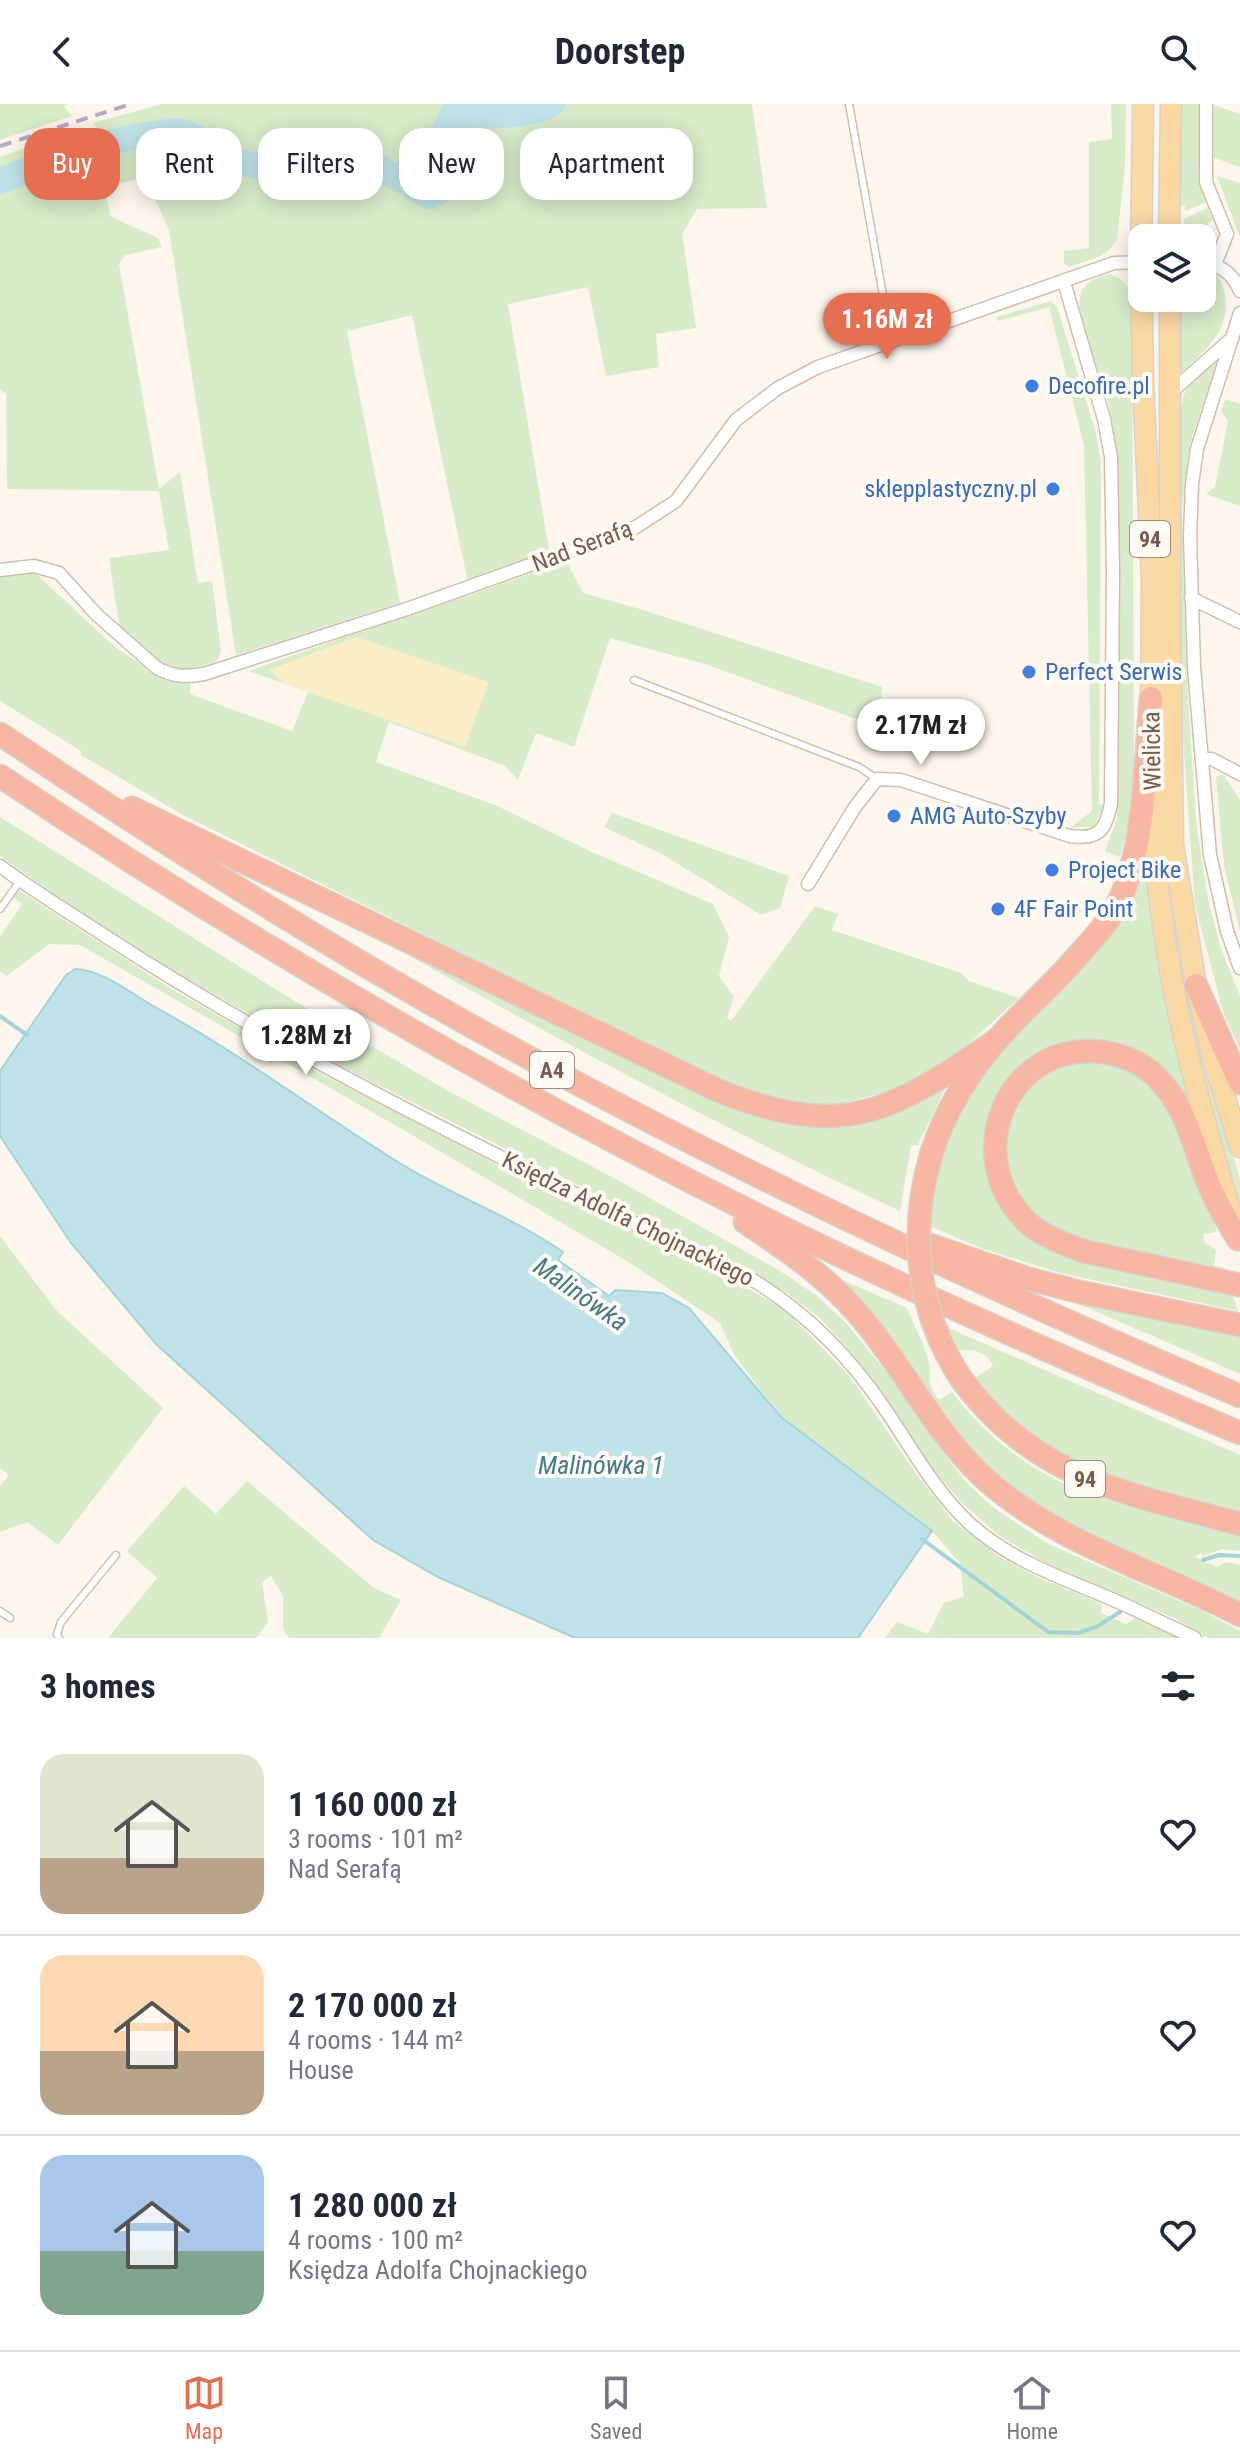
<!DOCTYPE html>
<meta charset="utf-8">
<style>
:root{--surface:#fff;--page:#f2f2f3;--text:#1f2937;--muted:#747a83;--line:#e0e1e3;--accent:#e76f51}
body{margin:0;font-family:"Roboto Condensed",sans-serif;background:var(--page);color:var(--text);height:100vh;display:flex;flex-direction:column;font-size:30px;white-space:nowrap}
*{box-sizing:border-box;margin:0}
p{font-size:26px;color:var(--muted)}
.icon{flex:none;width:44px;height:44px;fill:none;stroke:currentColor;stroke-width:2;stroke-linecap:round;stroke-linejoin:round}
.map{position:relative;height:1534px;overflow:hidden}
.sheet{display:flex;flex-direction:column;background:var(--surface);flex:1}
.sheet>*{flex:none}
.banner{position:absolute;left:24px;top:24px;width:800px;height:72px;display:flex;gap:16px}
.buttons{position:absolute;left:1128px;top:120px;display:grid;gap:16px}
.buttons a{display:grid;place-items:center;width:88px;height:88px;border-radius:16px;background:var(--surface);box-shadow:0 4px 20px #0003;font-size:40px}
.price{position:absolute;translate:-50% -68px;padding:0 18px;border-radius:28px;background:#fff;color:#222;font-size:26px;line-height:52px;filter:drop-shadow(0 2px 4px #0008)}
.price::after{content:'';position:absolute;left:50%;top:48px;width:24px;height:18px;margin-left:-12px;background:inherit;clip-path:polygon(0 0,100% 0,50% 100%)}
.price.current{background:var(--accent);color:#fff}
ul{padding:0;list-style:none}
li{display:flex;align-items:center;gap:24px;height:200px;padding:0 40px}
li+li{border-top:2px solid var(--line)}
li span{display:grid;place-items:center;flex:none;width:224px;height:160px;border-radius:24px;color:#555}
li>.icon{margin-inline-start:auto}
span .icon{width:96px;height:96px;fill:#fffc;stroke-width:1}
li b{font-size:34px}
h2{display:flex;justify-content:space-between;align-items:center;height:96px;padding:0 40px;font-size:34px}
.chip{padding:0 28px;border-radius:24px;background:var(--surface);box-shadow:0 4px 20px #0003;font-size:28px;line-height:72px}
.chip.current{background:var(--accent);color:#fff}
header{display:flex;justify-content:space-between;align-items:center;height:104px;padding:0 40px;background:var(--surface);font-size:36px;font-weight:700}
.menu{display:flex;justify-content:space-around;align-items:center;height:112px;border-top:2px solid var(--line);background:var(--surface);font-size:22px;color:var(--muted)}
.menu a{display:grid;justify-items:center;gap:4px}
.menu .current{color:var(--accent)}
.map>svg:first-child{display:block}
.green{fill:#d8ecc9}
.sand{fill:#fcefc7}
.water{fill:#bfe3e8;stroke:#a5d3da;stroke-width:2}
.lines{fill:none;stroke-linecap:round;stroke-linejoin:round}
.stream{stroke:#a5d3da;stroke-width:4}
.river{stroke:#bfe3e8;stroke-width:26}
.lane-casing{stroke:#d1beb0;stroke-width:9}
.street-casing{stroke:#d1beb0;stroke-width:15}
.primary-casing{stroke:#dad1cd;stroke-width:23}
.highway-casing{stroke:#dad1cd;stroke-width:25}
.lane{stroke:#fff;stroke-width:6}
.street{stroke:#fff;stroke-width:12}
.primary{stroke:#fbd9a5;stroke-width:20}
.highway{stroke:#f7b7a3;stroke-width:22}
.rail{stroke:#b9a8c9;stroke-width:4;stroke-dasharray:12 8;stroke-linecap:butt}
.highway-bridge-casing{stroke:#dad1cd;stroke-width:25;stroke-linecap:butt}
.highway-bridge{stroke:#f7b7a3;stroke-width:22}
.shop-dot{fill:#3f7fe0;stroke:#fffaf3;stroke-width:3}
.labels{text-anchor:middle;stroke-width:8;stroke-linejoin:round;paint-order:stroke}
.shield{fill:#fffaf3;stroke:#a28b7f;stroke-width:2}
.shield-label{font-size:22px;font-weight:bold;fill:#7a5c4d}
.shop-label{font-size:24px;fill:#366cbe;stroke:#fffaf3;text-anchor:start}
.street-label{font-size:24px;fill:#7a5c4d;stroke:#fffaf3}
.water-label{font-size:26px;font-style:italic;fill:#437c86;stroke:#fffaf3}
</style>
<header><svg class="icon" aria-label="back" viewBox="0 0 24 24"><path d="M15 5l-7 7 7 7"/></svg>Doorstep<svg class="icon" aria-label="search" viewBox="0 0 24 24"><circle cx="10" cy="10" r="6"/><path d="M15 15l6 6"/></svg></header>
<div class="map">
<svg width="1240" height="1534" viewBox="0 0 1240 1534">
<rect width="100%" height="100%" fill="#fdf6ec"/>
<path class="green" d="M0,0H68L64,2L72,12L0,36Z
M162,0H752L767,104L697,105L682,130L696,224L656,230L659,263L606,272L588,183L508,200L549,446L468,479L412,211L347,227L400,499L236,551L169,126L148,80L138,75L105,83L110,112L158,134L162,143L125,151L119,160L159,385L180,368L198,479L212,477L221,547L217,557L190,566L169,567L120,527L109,454L169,446L159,387L7,385L6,290L0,286V53L75,26V38L102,31L93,19Z
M1111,0H1126L1125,62L1117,135C1107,154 1088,156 1069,163L1064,159V147L1089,144V38L1112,35Z
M1180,0H1201L1198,76L1207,98L1185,107V102H1178Z
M1214,1L1240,10V63L1212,53Z
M1217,72L1240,79V132L1239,131Z
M1208,104L1213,117L1207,119L1213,139L1209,142L1202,141V134H1189L1183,123L1184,115Z
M1110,170C1127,176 1130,185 1132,202L1134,674L1130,713L1120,753L1105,747L1117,715L1118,358C1115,335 1112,313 1106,291C1099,268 1073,212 1081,190C1085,177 1098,173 1110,170Z
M1202,171L1218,172C1240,215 1212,242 1180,270V211L1182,194H1202Z
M1051,197L1057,203L1096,329L1101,357L1099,700L1105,702L1093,723L1070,724L1092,707L1084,341L1049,203L998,217L996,213Z
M1212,257H1217L1190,340L1187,360L1182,406L1186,560L1196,717L1208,795L1220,842L1240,892V945L1224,911L1195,801L1184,649L1174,388L1181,303L1186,284Z
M1225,295L1240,300V402L1206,390L1215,383L1228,317L1221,307Z
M566,456L583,489L640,505L882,583L878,623L708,561L610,534L574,643L536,629L518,676L505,662L389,618L376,658L495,701L592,748L713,800L729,833L719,872L734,893L727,914L731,917L815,802L838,810L832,826L961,869L969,877L1019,894L952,955L912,982L827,1003L798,1002L732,983L464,855L463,850L183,711L81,651V647L0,597V472L32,466L115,543L162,574L190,579V590L292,627L308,588L249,567C354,528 462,496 566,456Z
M1223,670L1240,696V827L1224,762L1216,673Z
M1164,702L1168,766L1179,853L1194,922L1240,1075V1103C1217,1025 1191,946 1178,866C1169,812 1164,757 1164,702Z
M612,709L789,772L780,804L761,811L662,750L604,723Z
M0,713L296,898L450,988L612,1073L777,1165L816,1191L846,1219L891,1274L950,1358L968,1380L994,1404L1048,1440L1205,1508L1240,1527V1534H1208L1172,1513L1046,1459L1001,1433L962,1399L929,1361L847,1244L820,1214L787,1189L680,1132L346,965L166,863L67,799L0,752Z
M1146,752L1159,858L1190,997L1189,999L1084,939L994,1005L1019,1120L1231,1186L1238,1207L1060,1169L983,1145L930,1122L939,1047L971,984L1143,753Z
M20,787L173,886L316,967L497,1060L711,1163L785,1206L848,1270L915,1368L953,1417L1000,1453L1033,1471L1102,1500L1101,1509L1126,1520L1137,1513L1181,1534H885L897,1518L928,1530L944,1499L964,1492L960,1459L932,1427L781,1313L735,1252L720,1219L630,1159L407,1028L80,841L49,840L7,872L0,867V833L22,800L13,793Z
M385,838L756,1012C832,1031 878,1025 945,984L918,1041H911L900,1107C724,1025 553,934 385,838Z
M1090,955C1102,958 1116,958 1127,963C1182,988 1201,1076 1217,1128L1203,1130L1204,1138L1216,1146L1214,1162L1225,1164L1226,1169L1073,1134L1044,1119L1023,1100L1006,1067V1020L1025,985L1055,963Z
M0,1132L57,1207L163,1304L58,1441L27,1418L0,1428V1382L9,1371L0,1364Z
M840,1175L907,1204C912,1217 928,1248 929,1260C932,1277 926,1280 939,1296L952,1288C989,1337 1037,1372 1095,1392L1240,1431V1447L1222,1445L1203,1452L1201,1449L1195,1453L1217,1463L1226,1458L1240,1461V1498C1160,1460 1068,1434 1002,1375C964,1341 937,1296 907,1255C887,1226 865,1200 840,1175Z
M1063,1193L1240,1229V1270Z
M946,1223L1240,1351V1410L1122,1379L1038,1341L972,1276L993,1262C987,1247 972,1244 957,1247Z
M247,1377L374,1484L401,1496L379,1534H289L283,1525V1492L271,1472L262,1478L268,1518L256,1534H108L157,1474L127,1447L184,1382L216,1410Z"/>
<path class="sand" d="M356,533L489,578L465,643L285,580L269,566Z"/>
<path class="water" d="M75,865C105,866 135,893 162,907C242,951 319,1009 398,1058C451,1091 511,1112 563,1148L558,1156L609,1192L615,1186L662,1189L689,1204L781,1313L932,1427L858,1534H575L438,1473L373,1436L157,1241L71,1139L0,1032V967L66,871Z"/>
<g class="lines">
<path class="stream" d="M0,912L27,931
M922,1435L1048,1528L1078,1529L1096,1523L1120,1508
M1203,1456L1219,1451L1240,1452"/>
<path class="river" d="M0,77C49,57 100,37 154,30C161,30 171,26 178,27C194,29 218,48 233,55C270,70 324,68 361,53L429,92L441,86L443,29L452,11C473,13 536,12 552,0"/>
<g class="lane-casing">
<path id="lane" d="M849,0L891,236
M634,576L859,663L877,675
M0,805L20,777
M0,1507L10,1514
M59,1534L57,1530L61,1518L116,1451"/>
</g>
<g class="street-casing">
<path id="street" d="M1206,0V78L1227,130L1215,160
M1202,158C1220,161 1233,169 1240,187
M1240,209L1197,345L1192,380L1190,432L1194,563L1210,751L1227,827L1240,864
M1169,290L1232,234
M0,466L34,462L59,469L96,510L157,564C173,573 186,573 204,570L407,505L636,423L676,397L736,316L778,284L818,263L1114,159L1142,158
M1191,494L1240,518
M1202,655H1212L1240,670
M0,762C34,787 70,809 105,832C312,967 535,1070 756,1178C809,1211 850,1253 885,1305C911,1343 934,1386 968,1418C1012,1459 1069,1476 1123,1500C1147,1511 1171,1523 1195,1534
M808,780L855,703L877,675L901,676L1070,732C1098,736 1106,727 1111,699L1113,468L1111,353L1104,315L1064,178"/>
</g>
<g class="primary-casing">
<path id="primary" d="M1143,0L1141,158L1143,276L1152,476L1151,610
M1169,134L1171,0
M1170,194V521L1173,740L1196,881L1213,955L1240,1043
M1152,686C1154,835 1191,975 1233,1116"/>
</g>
<g class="highway-casing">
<path id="highway" d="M0,630C175,747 352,859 537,958C766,1081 1001,1191 1240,1292
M0,672C241,833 491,978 751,1108C911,1188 1075,1259 1240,1329
M132,704L717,986C842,1037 891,1009 995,937
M1196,881L1240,979
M932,1048C944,1009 969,968 996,937C1020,909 1049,885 1073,857C1089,839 1107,821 1118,799C1146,744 1145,657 1151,594
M745,1118C785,1145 826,1172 858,1210C903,1261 933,1327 984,1374C1057,1440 1154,1466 1240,1511
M1238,1135C1226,1115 1215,1097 1207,1076C1192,1038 1185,998 1152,969C1138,957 1121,951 1103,948C1008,936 961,1049 1024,1115C1039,1131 1062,1139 1083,1147L1240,1181
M927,1140L1029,1175L1080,1188L1240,1221
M962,1276C1036,1376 1127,1389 1240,1420"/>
</g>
<use href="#lane" class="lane"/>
<use href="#street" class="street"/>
<use href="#primary" class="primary"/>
<use href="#highway" class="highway"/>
<path class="rail" d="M0,42L131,0"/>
<g class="highway-bridge-casing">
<path id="highway-bridge" d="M932,1048C908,1127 916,1207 962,1276"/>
</g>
<use href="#highway-bridge" class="highway-bridge"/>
</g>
<g class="shop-dot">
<circle cx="1032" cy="282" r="8"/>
<circle cx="1053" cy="385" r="8"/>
<circle cx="1029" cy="568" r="8"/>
<circle cx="894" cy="712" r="8"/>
<circle cx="1052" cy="766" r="8"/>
<circle cx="998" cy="805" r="8"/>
</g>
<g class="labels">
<g class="shield">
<rect x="1130" y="417" width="40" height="36" rx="6"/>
<rect x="530" y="948" width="44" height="36" rx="6"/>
<rect x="1065" y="1357" width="40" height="36" rx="6"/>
</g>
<g class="shield-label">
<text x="1150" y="443">94</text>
<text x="552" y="974">A4</text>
<text x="1085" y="1383">94</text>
</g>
<g class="shop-label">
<text x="1048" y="290">Decofire.pl</text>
<text x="1037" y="393" text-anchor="end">sklepplastyczny.pl</text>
<text x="1045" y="576">Perfect Serwis</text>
<text x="910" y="720">AMG Auto-Szyby</text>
<text x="1068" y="774">Project Bike</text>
<text x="1014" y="813">4F Fair Point</text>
</g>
<g class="street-label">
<text transform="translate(582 442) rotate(-21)" y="8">Nad Serafą</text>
<text transform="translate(1152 647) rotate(-91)" y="8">Wielicka</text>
<text transform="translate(628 1115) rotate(26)" y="8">Księdza Adolfa Chojnackiego</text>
</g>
<g class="water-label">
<text transform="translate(581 1190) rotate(35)" y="9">Malinówka</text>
<text x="601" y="1370">Malinówka 1</text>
</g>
</g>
</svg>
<div class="buttons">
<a><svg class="icon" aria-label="layers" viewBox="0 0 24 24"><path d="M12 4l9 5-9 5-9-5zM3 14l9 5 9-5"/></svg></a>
</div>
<b class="price current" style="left:887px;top:257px">1.16M zł</b>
<b class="price" style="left:921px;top:663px">2.17M zł</b>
<b class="price" style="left:306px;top:973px">1.28M zł</b>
<div class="banner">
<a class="chip current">Buy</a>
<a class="chip">Rent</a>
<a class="chip">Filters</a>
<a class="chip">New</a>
<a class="chip">Apartment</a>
</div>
</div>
<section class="sheet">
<h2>3 homes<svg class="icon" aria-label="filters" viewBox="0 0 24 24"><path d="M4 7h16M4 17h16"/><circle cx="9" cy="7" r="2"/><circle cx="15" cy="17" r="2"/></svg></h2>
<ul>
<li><span style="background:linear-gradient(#dfe7d0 65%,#b9a48a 0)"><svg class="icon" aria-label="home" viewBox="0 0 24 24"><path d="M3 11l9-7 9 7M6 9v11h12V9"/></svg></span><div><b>1 160 000 zł</b><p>3 rooms · 101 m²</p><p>Nad Serafą</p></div><svg class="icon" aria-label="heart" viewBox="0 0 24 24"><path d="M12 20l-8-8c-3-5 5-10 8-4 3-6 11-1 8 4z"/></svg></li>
<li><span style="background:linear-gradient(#ffd9b3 60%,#b9a48a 0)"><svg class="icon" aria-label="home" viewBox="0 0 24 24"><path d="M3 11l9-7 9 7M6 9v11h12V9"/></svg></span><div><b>2 170 000 zł</b><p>4 rooms · 144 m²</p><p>House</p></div><svg class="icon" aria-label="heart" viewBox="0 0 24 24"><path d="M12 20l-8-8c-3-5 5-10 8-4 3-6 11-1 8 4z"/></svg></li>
<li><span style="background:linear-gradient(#a9c7e8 60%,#7fa58c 0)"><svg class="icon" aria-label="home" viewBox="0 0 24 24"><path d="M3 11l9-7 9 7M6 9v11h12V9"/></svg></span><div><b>1 280 000 zł</b><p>4 rooms · 100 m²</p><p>Księdza Adolfa Chojnackiego</p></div><svg class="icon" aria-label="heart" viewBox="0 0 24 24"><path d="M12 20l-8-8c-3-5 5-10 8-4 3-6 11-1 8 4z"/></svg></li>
</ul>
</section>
<nav class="menu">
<a class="current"><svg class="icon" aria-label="map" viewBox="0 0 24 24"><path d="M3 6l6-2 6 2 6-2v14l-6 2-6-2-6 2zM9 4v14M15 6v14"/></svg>Map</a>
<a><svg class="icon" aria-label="saved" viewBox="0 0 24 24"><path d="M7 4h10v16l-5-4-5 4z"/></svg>Saved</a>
<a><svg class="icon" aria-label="home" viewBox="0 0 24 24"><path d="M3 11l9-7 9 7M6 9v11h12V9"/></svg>Home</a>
</nav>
